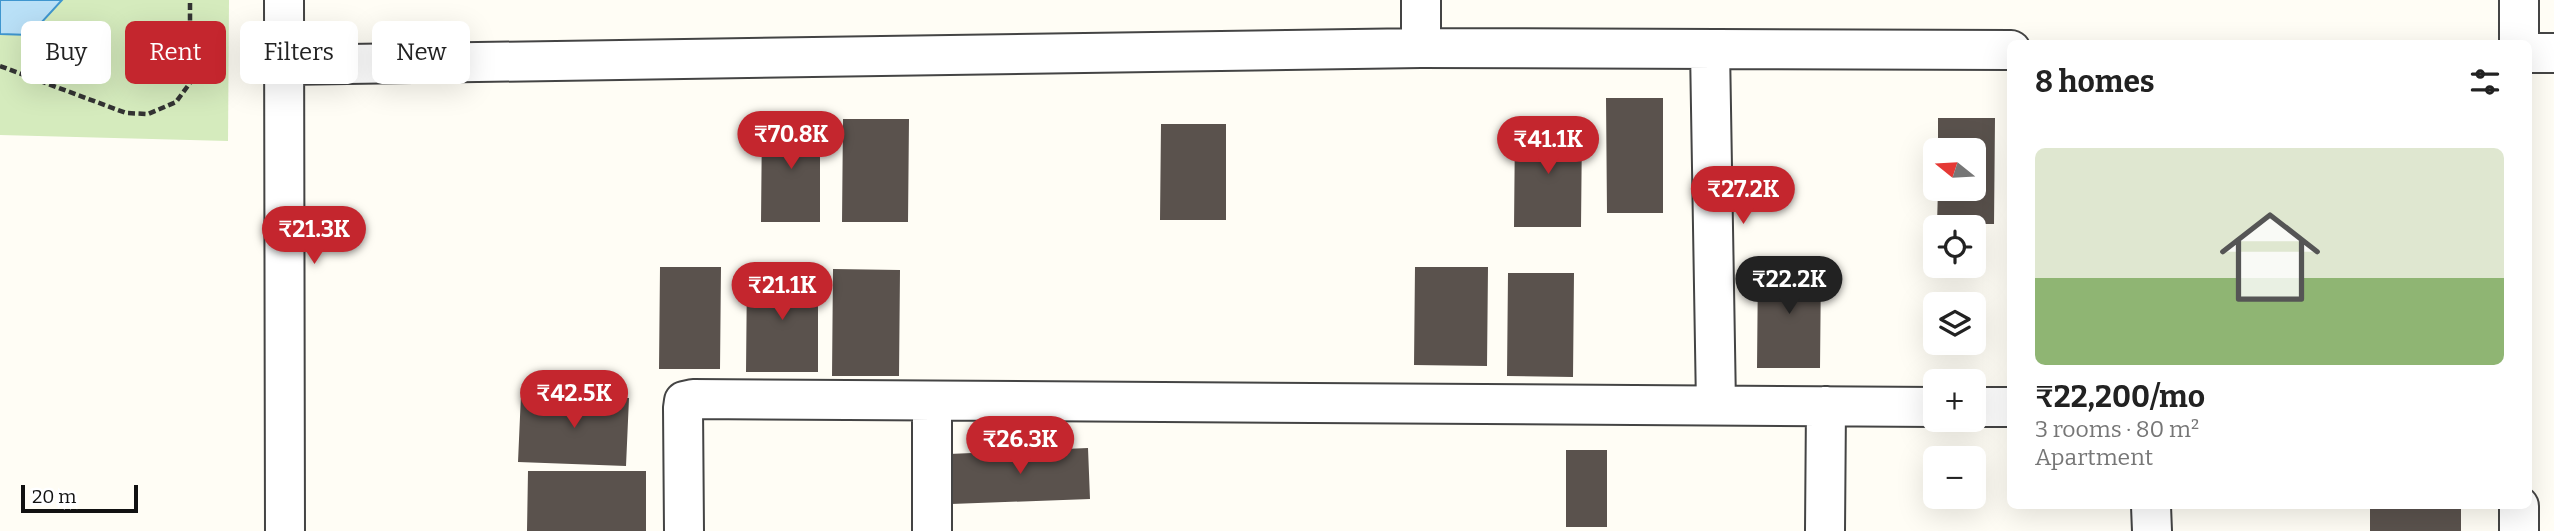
<!DOCTYPE html>
<meta charset="utf-8">
<style>
:root{--surface:#fff;--page:#f6f6f6;--text:#222;--muted:#767676;--line:#e0e0e0;--accent:#c4262e}
body{margin:0;font-family:Bitter,serif;background:var(--page);color:var(--text);height:100vh;display:flex;flex-direction:column;font-size:26px;white-space:nowrap}
*{box-sizing:border-box;margin:0}
p{font-size:23px;color:var(--muted)}
.icon{flex:none;width:38px;height:38px;fill:none;stroke:currentColor;stroke-width:2;stroke-linecap:round;stroke-linejoin:round}
.map{position:relative;flex:1;overflow:hidden}
.panel{position:absolute;left:2007px;top:40px;width:525px;height:469px;display:flex;flex-direction:column;background:var(--surface);border-radius:10px;box-shadow:0 7px 28px #0002}
.panel>*{flex:none}
.top-card{position:absolute;left:21px;top:21px;width:665px;height:63px;display:flex;gap:14px}
.needle{width:46px;rotate:288deg}
.controls{position:absolute;left:1923px;top:138px;display:grid;gap:14px}
.controls a{display:grid;place-items:center;width:63px;height:63px;border-radius:10px;background:var(--surface);box-shadow:0 7px 28px #0002;font-size:35px}
.scale{position:absolute;left:21px;bottom:18px;width:117px;box-sizing:border-box;padding-left:7px;border:4px solid #111;border-top:0;font-size:19px;line-height:24px;white-space:nowrap;color:#111;-webkit-text-stroke:5px #fff;paint-order:stroke}
.price{position:absolute;translate:-50% -60px;padding:0 16px;border-radius:24px;background:var(--accent);color:#fff;font-size:23px;line-height:46px;filter:drop-shadow(0 2px 4px #0008)}
.price::after{content:'';position:absolute;left:50%;top:42px;width:21px;height:16px;margin-left:-10px;background:inherit;clip-path:polygon(0 0,100% 0,50% 100%)}
.price.active{background:#222;color:#fff}
ul{padding:0;list-style:none}
li{display:grid;align-content:center;gap:14px;height:371px;padding:0 28px}
li+li{border-top:2px solid var(--line)}
li span{display:grid;place-items:center;height:217px;border-radius:10px;color:#555}
li>.icon{margin-inline-start:auto}
span .icon{width:126px;height:126px;fill:#fffc;stroke-width:1}
li b{font-size:30px}
h2{display:flex;justify-content:space-between;align-items:center;height:84px;padding:0 28px;font-size:30px}
.pill{padding:0 24px;border-radius:10px;background:var(--surface);box-shadow:0 7px 28px #0002;font-size:24px;line-height:63px}
.pill.active{background:var(--accent);color:#fff}
.map>svg:first-child{display:block}
.green{fill:#d5ebbd}
.water{fill:#b9e0f7;stroke:#3f96cf;stroke-width:2}
.building{fill:#5a524d}
.lines{fill:none;stroke-linecap:round;stroke-linejoin:round}
.minor-casing{stroke:#444;stroke-width:42}
.path{stroke:#333;stroke-width:4.5;stroke-dasharray:7 3.5;stroke-linecap:butt}
.minor{stroke:#fff;stroke-width:38}
</style>
<div class="map">
<svg width="2554" height="531" viewBox="0 0 2554 531">
<rect width="100%" height="100%" fill="#fffdf5"/>
<path class="green" d="M0,0H229L228,141L0,135Z"/>
<path class="water" d="M0,0H62L30,35L0,34Z"/>
<path class="building" d="M1606,98H1663V213H1607Z
M1938,118H1995L1994,224H1937L1938,189H1974V150H1938Z
M762,119L820,120V222H761Z
M843,119H909L908,222H842Z
M1161,124H1226V220H1160Z
M1515,126H1582L1581,227H1514Z
M1758,264L1821,265L1820,368H1757Z
M660,267H721L720,369H659Z
M1415,267H1488L1487,366L1414,365Z
M833,269L900,270L899,376H832Z
M747,271H818V372H746Z
M1508,273H1574L1573,377L1507,376Z
M521,394L629,398L626,466L518,462Z
M1088,448L1090,499L951,504L949,454Z
M1566,450H1607V527H1566Z
M528,471H646V531H527Z
M2370,506H2461V531H2370Z"/>
<g class="lines">
<g class="minor-casing">
<path id="minor" d="M284,0L285,531
M2519,44V0
M1421,48V0
M1710,49L1716,405
M2529,53H2554
M283,65L1421,48L2011,50
M932,401V531
M1974,407H2011
M2151,506L2152,531
M2519,506V531
M684,531L683,408L684,401L693,399L1936,407
M1825,531L1826,406"/>
</g>
<path class="path" d="M0,66L126,113L148,114L176,102L190,83V0"/>
<use href="#minor" class="minor"/>
</g>
</svg>
<div class="controls">
<a><svg class="needle" viewBox="-14 -14 28 28"><path d="M0-13l5 13h-10z" fill="#e53935"/><path d="M0 13l5-13h-10z" fill="#767676"/></svg></a>
<a><svg class="icon" aria-label="locate" viewBox="0 0 24 24"><circle cx="12" cy="12" r="6"/><path d="M12 2v4M12 18v4M2 12h4M18 12h4"/></svg></a>
<a><svg class="icon" aria-label="layers" viewBox="0 0 24 24"><path d="M12 4l9 5-9 5-9-5zM3 14l9 5 9-5"/></svg></a>
<a>+</a>
<a>−</a>
</div>
<div class="scale">20 m</div>
<b class="price" style="left:791px;top:171px">₹70.8K</b>
<b class="price" style="left:1548px;top:176px">₹41.1K</b>
<b class="price" style="left:1743px;top:226px">₹27.2K</b>
<b class="price" style="left:314px;top:266px">₹21.3K</b>
<b class="price active" style="left:1789px;top:316px">₹22.2K</b>
<b class="price" style="left:782px;top:322px">₹21.1K</b>
<b class="price" style="left:574px;top:430px">₹42.5K</b>
<b class="price" style="left:1020px;top:476px">₹26.3K</b>
<div class="top-card">
<a class="pill">Buy</a>
<a class="pill active">Rent</a>
<a class="pill">Filters</a>
<a class="pill">New</a>
</div>
<section class="panel">
<h2>8 homes<svg class="icon" aria-label="filters" viewBox="0 0 24 24"><path d="M4 7h16M4 17h16"/><circle cx="9" cy="7" r="2"/><circle cx="15" cy="17" r="2"/></svg></h2>
<ul>
<li><span style="background:linear-gradient(#dfe7d0 60%,#8fb573 0)"><svg class="icon" aria-label="home" viewBox="0 0 24 24"><path d="M3 11l9-7 9 7M6 9v11h12V9"/></svg></span><div><b>₹22,200/mo</b><p>3 rooms · 80 m²</p><p>Apartment</p></div></li>
</ul>
</section>
</div>
